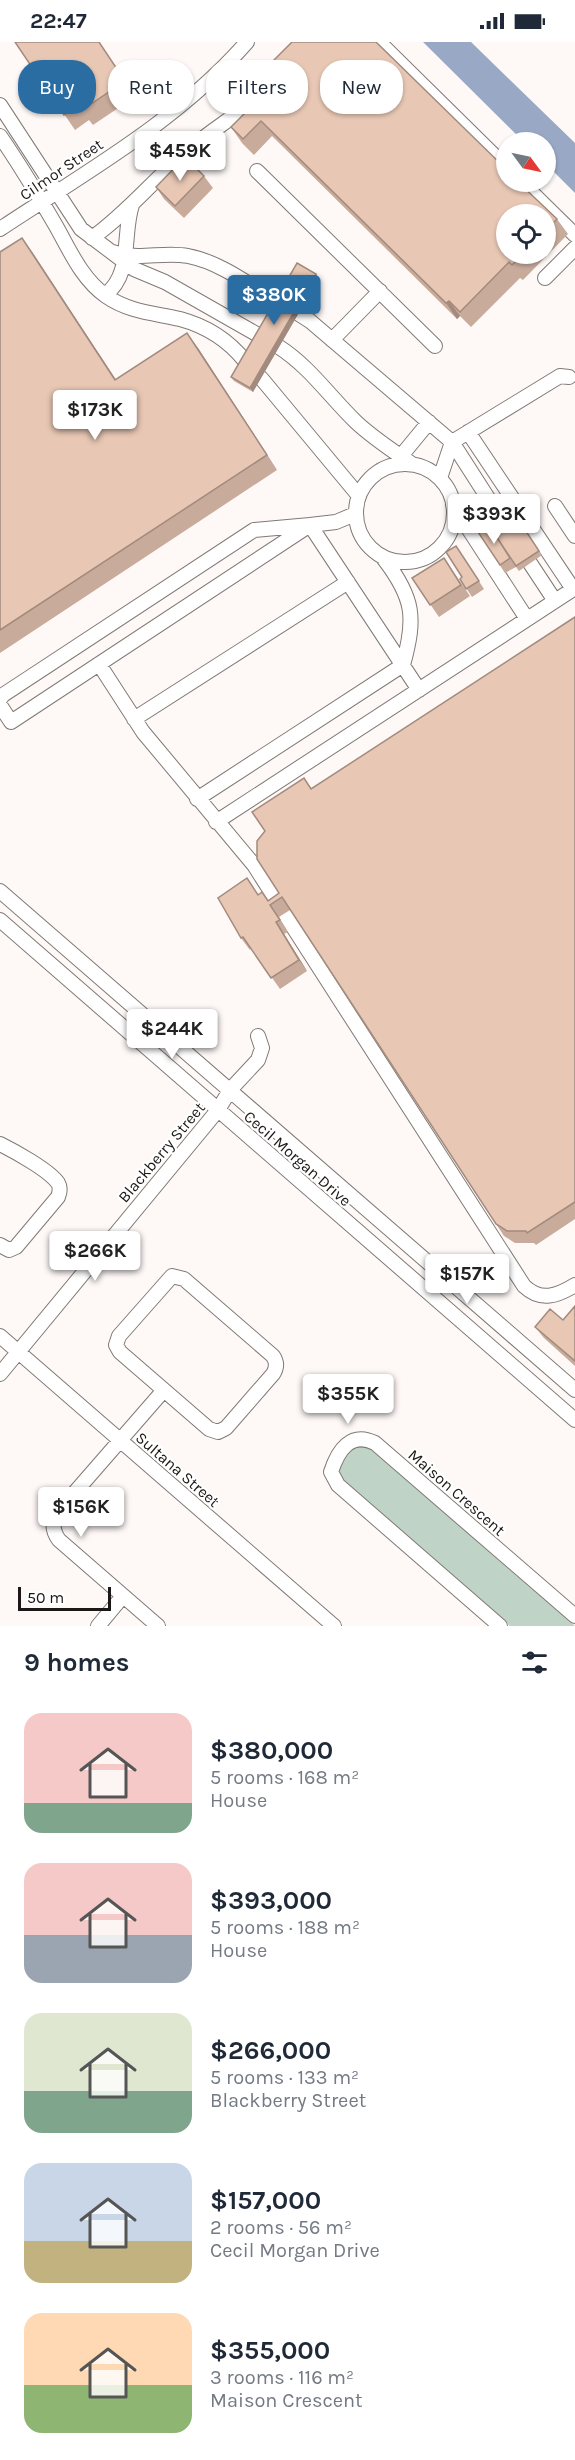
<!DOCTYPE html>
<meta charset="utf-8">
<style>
:root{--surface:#fff;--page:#f2f2f3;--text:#1f2937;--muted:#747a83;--accent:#2a6da3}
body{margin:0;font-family:Karla,sans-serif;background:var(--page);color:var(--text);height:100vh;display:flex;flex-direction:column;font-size:22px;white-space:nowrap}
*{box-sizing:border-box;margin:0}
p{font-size:20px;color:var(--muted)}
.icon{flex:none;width:33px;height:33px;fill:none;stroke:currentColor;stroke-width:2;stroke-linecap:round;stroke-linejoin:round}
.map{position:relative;height:1584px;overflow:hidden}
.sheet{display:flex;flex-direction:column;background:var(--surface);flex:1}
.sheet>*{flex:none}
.banner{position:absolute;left:18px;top:18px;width:540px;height:54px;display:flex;gap:12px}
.needle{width:39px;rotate:123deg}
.controls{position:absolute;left:496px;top:90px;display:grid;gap:12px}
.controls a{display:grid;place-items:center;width:60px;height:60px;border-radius:50%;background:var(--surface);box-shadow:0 2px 4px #0004;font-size:30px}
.scale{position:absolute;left:18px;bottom:15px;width:93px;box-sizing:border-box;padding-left:6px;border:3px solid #1b1817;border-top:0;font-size:16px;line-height:21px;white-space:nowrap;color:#1b1817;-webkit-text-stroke:4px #fff;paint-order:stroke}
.price{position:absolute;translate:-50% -51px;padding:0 14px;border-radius:6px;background:#fff;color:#222;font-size:20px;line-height:39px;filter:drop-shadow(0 2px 3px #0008)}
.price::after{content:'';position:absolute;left:50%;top:36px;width:18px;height:14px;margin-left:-9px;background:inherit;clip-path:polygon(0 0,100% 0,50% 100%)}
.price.on{background:var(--accent);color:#fff}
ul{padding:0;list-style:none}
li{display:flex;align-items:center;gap:18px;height:150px;padding:0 24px}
li span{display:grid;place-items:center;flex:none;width:168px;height:120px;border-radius:18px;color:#555}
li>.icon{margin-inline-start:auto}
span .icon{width:72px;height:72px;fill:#fffc;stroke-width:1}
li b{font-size:26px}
h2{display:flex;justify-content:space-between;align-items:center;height:72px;padding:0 24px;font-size:26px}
.chip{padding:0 21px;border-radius:24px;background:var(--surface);box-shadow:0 2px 4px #0004;font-size:21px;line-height:54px}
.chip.on{background:var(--accent);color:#fff}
.status{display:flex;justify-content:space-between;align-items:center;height:42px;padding:0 30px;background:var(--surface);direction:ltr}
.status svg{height:16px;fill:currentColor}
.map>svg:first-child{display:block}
.green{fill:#bfd3c6}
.water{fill:#99a8c4}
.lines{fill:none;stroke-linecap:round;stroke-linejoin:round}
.minor-casing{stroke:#807a76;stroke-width:16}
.minor{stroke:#fff;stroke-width:14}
.wall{fill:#c8ab9b;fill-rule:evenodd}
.shaded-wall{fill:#a28b7e}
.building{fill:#e8c7b4;stroke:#a28b7e;stroke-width:1.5}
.labels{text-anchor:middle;stroke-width:4.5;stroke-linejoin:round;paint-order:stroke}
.street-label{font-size:16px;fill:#1b1817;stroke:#fff}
</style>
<div class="status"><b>22:47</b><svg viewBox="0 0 49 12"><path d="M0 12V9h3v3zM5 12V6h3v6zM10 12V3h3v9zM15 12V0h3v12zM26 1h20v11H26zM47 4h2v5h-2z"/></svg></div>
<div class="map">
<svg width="575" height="1584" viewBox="0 0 575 1584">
<rect width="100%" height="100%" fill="#fef9f7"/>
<path class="green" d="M358,1403L371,1406L575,1584H510L341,1437L338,1433V1423L353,1405Z"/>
<path class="water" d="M423,0H471L575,101V151L546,122V100H524Z"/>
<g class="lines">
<g class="minor-casing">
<path id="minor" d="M379,0L507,126
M0,63L81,187L134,227L165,240L260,294
M0,94C20,123 38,153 56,184C70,209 82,237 106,254C129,270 154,271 180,277C206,284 229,299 245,319
M257,129L435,304
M521,140L575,193
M0,187C86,130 179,78 247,0
M92,196C130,169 159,131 196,102C216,85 240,72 258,53
M113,210C137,219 164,209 188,214C220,220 251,244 279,261
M545,236L575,206
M105,253C133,232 122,193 132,163
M299,272L310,279L452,400L502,478
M332,298L380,249
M279,305C310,325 330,355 356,380C373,396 393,409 412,422
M261,336L359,454
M468,390L573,547
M401,414L429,380
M356 471a49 49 0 1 1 98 0a49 49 0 1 1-98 0Z
M440,436L452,400L560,334L569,335
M453,463L527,577
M555,464L575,494
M355,472L336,480L310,483L419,648
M530,521L555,559
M99,622L143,690L254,823L282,867
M0,657L3,653L254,488L310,483L11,680L0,663
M134,677L348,540
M197,757L403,623C416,576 414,556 384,517
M216,780L575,546
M0,849L575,1348
M284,871L524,1244C541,1260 557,1254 575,1243
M0,878L575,1378
M0,1102C14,1109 49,1128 58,1141C61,1146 60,1150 58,1155L16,1205L9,1208L0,1203
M172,1234L184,1237L273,1314C277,1320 277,1326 273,1332L226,1386L218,1390L209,1387L120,1310L116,1303L119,1294Z
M0,1294L334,1584
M0,1332L218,1068L230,1048L258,1018L262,1006L258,994
M98,1584L123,1554
M158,1584L59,1498C53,1490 52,1481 56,1472L164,1348
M500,1584L338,1443L331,1430C338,1408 351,1389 375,1401L575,1574"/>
</g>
<use href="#minor" class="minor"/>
</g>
<path class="wall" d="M15,0H99L136,54L93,83L89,78L75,88Z
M292,0H376L507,128V140H518L557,177L568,192L523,238L520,236L471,285L460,274L457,277L272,94L254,113L242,101L231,85L247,69L237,55ZM507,172H546V212H507Z
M204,134L213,146L184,176L164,157L156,145Z
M22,196L116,338L198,306L277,428L0,611V210Z
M319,236L253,350L234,339L231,335Z
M511,466L542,513L519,529L516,525L505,531L478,490L494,491Z
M456,504L484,547L472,555L460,537L462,535Z
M444,516L470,554L439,575L412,536Z
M575,575V1177L536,1203L534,1201H515L504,1194L290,868L279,875L288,890L284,892L307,929L280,947L251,906L250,908L241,896L259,853L268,858L279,851L304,736L312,747Z
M575,1264V1324L544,1296L535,1285L563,1278Z"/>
<path class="shaded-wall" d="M22,196L33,211L126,353L115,338Z
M316,232L319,236L253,350L250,346Z
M449,259L460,274L457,277L446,261Z
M187,291L198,306L277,428L267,413Z
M276,880L284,892L307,929L299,918Z"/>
<path class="building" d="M15,0H99L125,39L82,68L79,63L64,73Z
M292,0H376L507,128V140H518L557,177L546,188V172H507V212H523L512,223L509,220L460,270L449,259L446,261L261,79L243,97L231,85L249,67L237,55Z
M185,115L204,134L175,164L156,145Z
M22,196L115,338L187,291L267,413L0,588V210Z
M297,221L316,232L250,346L231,335Z
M511,466L539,509L516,524L488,482Z
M489,483L510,516L500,523L478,490Z
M456,504L479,539L466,547L460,537L462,535L446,510Z
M444,516L461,543L430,563L412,536Z
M575,575V1160L527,1191L526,1189H507L496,1182L282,855L270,863L280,878L276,880L299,918L271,936L243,895L241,896L218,856L247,836L258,853L262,850L268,859L279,851L257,817V799L265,789L252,770L304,736L311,747Z
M575,1264V1319L535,1285L550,1267L563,1278Z"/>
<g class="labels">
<g class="street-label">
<text transform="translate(61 127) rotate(-34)" y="6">Cilmor Street</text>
<text transform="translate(161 1110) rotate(-50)" y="6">Blackberry Street</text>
<text transform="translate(298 1116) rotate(41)" y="6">Cecil Morgan Drive</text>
<text transform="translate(178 1427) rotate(41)" y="6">Sultana Street</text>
<text transform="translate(457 1450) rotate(41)" y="6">Maison Crescent</text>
</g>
</g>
</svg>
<div class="controls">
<a><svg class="needle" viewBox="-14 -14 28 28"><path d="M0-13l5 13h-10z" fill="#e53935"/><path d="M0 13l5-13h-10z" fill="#747a83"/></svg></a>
<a><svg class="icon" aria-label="locate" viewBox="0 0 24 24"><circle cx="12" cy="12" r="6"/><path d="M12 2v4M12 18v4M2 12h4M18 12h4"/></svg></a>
</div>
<div class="scale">50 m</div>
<b class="price" style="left:180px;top:140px">$459K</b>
<b class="price on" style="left:274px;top:284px">$380K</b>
<b class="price" style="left:95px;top:399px">$173K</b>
<b class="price" style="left:494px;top:503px">$393K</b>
<b class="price" style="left:172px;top:1018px">$244K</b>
<b class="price" style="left:95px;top:1240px">$266K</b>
<b class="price" style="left:467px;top:1263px">$157K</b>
<b class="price" style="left:348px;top:1383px">$355K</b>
<b class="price" style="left:81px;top:1496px">$156K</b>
<div class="banner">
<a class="chip on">Buy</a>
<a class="chip">Rent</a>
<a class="chip">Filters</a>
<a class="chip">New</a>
</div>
</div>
<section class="sheet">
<h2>9 homes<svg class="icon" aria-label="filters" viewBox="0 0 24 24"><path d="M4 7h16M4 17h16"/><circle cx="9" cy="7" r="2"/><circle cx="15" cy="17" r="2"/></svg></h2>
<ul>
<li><span style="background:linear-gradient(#f6c9c9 75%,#7fa58c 0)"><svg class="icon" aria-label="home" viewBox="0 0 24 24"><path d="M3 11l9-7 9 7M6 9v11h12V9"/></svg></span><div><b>$380,000</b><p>5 rooms · 168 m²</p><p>House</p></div></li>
<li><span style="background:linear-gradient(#f6c9c9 60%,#9aa5b1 0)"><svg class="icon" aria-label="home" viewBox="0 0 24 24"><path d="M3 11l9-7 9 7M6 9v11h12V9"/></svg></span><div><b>$393,000</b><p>5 rooms · 188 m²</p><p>House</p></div></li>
<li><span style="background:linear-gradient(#dfe7d0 65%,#7fa58c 0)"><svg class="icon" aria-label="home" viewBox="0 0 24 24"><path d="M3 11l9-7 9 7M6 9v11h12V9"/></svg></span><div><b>$266,000</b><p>5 rooms · 133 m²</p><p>Blackberry Street</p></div></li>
<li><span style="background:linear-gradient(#c9d6e8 65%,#c2b280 0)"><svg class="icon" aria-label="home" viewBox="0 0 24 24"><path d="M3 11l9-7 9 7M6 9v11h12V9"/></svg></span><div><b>$157,000</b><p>2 rooms · 56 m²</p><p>Cecil Morgan Drive</p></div></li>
<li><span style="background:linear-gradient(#ffd9b3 60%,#8fb573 0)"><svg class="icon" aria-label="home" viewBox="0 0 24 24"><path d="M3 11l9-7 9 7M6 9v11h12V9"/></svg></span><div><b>$355,000</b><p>3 rooms · 116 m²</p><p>Maison Crescent</p></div></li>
</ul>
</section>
